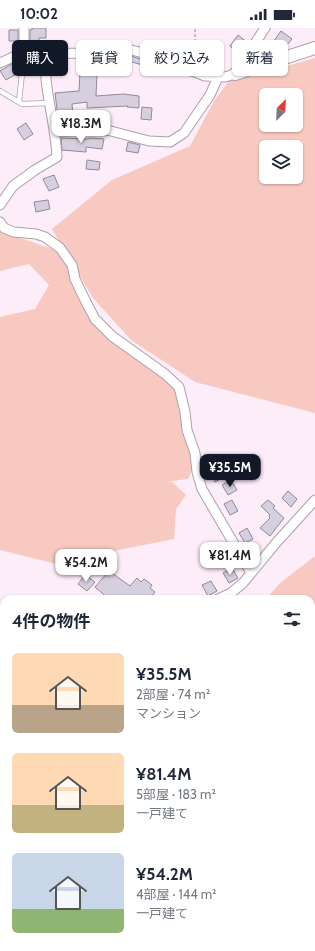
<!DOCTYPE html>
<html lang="ja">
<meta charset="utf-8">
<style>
:root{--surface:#fff;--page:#f2f2f3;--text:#1f2937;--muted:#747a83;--accent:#111827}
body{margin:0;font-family:Cabin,"Noto Sans JP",sans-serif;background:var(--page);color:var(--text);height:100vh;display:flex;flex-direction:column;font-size:15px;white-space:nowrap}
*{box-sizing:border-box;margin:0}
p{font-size:13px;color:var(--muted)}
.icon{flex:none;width:22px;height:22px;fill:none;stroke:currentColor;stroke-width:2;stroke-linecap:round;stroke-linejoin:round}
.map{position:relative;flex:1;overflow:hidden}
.drawer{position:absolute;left:0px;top:567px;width:315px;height:356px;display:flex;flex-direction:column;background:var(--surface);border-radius:12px 12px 0 0;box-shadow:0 1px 3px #0004}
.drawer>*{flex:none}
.banner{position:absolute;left:12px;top:12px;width:291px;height:36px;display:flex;gap:8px}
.needle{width:26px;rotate:24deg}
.controls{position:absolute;left:259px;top:60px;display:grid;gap:8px}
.controls a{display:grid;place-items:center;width:44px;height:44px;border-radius:6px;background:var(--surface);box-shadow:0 1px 3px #0004;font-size:20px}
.price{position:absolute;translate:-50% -34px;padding:0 9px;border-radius:8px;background:#fff;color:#222;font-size:13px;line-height:26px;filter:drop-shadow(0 1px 2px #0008)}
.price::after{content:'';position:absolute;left:50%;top:24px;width:12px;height:9px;margin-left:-6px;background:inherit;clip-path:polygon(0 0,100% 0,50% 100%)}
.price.on{background:var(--accent);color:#fff}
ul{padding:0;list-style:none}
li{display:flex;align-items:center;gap:12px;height:100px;padding:0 12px}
li span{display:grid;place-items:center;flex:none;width:112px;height:80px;border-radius:6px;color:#555}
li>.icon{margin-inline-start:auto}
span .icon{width:48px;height:48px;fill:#fffc;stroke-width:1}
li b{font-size:17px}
h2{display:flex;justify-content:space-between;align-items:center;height:48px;padding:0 12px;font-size:17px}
.tag{padding:0 14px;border-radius:6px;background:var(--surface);box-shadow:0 1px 3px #0004;font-size:14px;line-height:36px}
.tag.on{background:var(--accent);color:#fff}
.status{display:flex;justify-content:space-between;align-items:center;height:28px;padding:0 20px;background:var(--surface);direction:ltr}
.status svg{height:11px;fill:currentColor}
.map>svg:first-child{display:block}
.green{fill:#f7c9c1;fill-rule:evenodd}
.building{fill:#d6cfdf;stroke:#908998}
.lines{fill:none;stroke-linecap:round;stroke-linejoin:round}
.service-casing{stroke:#ae9fab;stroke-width:6}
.minor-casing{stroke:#ae9fab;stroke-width:11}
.tertiary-casing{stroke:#ae9fab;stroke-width:14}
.path{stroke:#b8acb5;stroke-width:1.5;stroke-dasharray:3 2;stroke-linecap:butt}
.service{stroke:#fff;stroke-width:4.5}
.minor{stroke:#fff;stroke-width:9}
.tertiary{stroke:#fff;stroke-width:12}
</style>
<div class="status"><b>10:02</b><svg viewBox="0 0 49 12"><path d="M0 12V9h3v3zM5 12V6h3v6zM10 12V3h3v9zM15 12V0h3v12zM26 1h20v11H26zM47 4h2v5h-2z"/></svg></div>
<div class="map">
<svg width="315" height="923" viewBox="0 0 315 923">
<rect width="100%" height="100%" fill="#fdedf9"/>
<path class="green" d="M315,30V385L195,354L131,312L93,270L52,201L112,152L190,118L214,73L232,49L273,42ZM266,67H296V97H266ZM266,119H296V149H266Z
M0,203L64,225L101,298L179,359L181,394L194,438L188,451L171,453L186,467L176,481L174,511L98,526L73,540L0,522V289L35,281L49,257L29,236L0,243Z
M315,528V652L311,659V571H266L280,555Z"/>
<path class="building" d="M32,0H46V10H39V17H32V13H30V2H32Z
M9,2H18V13H9Z
M281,3L292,11L283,22L273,14Z
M238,7L248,15L240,26L230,18Z
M121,28V42L113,43V36L95,37L94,31Z
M131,28L164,39L161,47L151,42L152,40L129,33Z
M27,32H39L40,43L26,42Z
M12,36L18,45L6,52L0,43Z
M80,44L97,45L96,68L124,66L139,68V80L127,79L128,78L87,80V74L72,76L73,87L58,89L55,65L79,63Z
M142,79L152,80L151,92L141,91Z
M26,95L33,106L24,112L17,101Z
M61,110L89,111V110L104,111L102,121L86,119V124L62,122Z
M128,114L140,117L138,125L126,123Z
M87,132L100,134L99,142L86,141Z
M54,147L59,159L49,163L43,151Z
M48,172L50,181L36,184L34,174Z
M218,439L224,449L215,454L209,443Z
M231,452L237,462L228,467L222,457Z
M288,463L297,471L291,479L282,470Z
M232,472L238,483L230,487L224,476Z
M268,472L275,478L273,480L284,490L270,508L260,500L270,490L269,489L270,487L261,478Z
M247,500L253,511L245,515L239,505Z
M232,540L238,550L229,555L223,545Z
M109,543L130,558L137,550L141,554L144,551L152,557L150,560L155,564L149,571H109L95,559Z
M85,547L95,554L87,563L78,556Z
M211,553L217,563L208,568L202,557Z"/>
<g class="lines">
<g class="service-casing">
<path id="service" d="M0,63L22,76L49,75
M19,74L24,26"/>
</g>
<g class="minor-casing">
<path id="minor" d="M24,26V0
M0,35L20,26L89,25L128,21L150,27L205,48L225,49L235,46L265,0
M54,103L107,102L149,113L170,114L184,105L210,67L218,49
M0,177L13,158L35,142L57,129C56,106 50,82 47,59C45,49 46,36 45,25
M0,194L4,200L14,204L36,206L45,209L60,220L72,237L75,251L85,272L95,291L112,308L165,346L179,359L185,384L187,402L195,425L197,444L202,461L251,545
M218,571L231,565L243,555L276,515L315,472
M311,737L315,730
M311,754L315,755
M0,851L4,852
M0,917L4,911
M104,923L107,919
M198,923L199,919"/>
</g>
<g class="tertiary-casing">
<path id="tertiary" d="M235,46L315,20
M311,668L315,659
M263,919L265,923"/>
</g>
<path class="path" d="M195,34V0"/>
<use href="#service" class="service"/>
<use href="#minor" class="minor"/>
<use href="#tertiary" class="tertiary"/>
</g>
</svg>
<div class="controls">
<a><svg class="needle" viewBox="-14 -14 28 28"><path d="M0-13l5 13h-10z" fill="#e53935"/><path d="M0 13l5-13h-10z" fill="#747a83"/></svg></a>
<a><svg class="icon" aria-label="layers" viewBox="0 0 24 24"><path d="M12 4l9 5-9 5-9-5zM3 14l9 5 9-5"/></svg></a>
</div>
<b class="price" style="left:81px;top:116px">¥18.3M</b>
<b class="price on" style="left:230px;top:460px">¥35.5M</b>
<b class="price" style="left:230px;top:548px">¥81.4M</b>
<b class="price" style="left:86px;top:555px">¥54.2M</b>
<div class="banner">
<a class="tag on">購入</a>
<a class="tag">賃貸</a>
<a class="tag">絞り込み</a>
<a class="tag">新着</a>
</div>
<section class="drawer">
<h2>4件の物件<svg class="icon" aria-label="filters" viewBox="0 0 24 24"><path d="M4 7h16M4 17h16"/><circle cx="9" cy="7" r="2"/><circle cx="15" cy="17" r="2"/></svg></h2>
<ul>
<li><span style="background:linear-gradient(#ffd9b3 65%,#b9a48a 0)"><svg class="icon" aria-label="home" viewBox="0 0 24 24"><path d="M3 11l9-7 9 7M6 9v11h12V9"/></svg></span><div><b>¥35.5M</b><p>2部屋 · 74 m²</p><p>マンション</p></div></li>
<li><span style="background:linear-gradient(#ffd9b3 65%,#c2b280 0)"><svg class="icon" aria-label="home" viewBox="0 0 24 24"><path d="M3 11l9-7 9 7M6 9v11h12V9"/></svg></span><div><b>¥81.4M</b><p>5部屋 · 183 m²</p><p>一戸建て</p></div></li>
<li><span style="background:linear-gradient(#c9d6e8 70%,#8fb573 0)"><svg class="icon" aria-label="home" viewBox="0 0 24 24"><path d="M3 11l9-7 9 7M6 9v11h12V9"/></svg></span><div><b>¥54.2M</b><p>4部屋 · 144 m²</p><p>一戸建て</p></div></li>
</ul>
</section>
</div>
